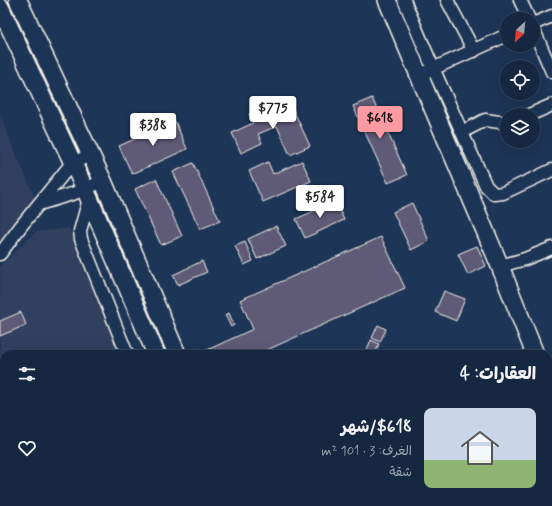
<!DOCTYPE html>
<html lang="ar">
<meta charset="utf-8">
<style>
:root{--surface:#162841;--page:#1f3048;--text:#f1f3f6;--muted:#9ea6b1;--line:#35445a;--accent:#ff9aa2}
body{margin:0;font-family:Mynerve,"Playpen Sans Arabic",sans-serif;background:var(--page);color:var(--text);direction:rtl;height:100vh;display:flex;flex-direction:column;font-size:15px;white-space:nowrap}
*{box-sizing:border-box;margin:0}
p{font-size:13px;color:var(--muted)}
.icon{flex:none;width:22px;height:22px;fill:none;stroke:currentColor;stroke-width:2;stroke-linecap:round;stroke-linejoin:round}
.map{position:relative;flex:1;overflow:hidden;direction:ltr}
.side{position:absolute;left:0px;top:350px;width:552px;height:156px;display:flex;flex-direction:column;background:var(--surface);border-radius:12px 12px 0 0;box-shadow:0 4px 16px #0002,0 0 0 1px var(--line);direction:rtl}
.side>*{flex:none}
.needle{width:26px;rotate:206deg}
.buttons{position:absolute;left:500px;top:12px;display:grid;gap:8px}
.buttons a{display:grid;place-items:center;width:40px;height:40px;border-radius:50%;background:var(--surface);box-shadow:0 4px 16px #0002,0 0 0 1px var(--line);font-size:20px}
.price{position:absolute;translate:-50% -34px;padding:0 9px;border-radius:4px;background:#fff;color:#222;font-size:13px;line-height:26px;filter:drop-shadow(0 1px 2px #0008)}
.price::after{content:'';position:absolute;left:50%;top:24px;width:12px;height:9px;margin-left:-6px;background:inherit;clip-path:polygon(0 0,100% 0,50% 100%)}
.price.on{background:var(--accent);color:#111}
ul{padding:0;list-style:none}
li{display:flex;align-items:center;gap:12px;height:100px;padding:0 16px}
li span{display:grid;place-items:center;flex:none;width:112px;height:80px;border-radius:8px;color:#555}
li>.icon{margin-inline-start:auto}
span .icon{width:48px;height:48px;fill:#fffc;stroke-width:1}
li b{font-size:17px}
h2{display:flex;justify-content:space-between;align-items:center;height:48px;padding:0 16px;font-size:17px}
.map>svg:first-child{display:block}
.built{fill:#304061}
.building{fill:#5e5a77;stroke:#f4f1e8}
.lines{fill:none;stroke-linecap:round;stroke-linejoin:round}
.lane-casing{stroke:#f4f1e8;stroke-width:9}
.street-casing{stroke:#f4f1e8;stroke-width:15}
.secondary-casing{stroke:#f4f1e8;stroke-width:20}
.lane{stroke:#1d3557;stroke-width:6}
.street{stroke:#1d3557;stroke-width:12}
.secondary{stroke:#1d3557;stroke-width:17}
</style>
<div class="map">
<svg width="552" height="506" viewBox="0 0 552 506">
<rect width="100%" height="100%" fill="#1d3557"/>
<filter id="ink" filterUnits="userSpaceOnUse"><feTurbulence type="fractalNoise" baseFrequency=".025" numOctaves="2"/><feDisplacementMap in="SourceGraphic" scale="8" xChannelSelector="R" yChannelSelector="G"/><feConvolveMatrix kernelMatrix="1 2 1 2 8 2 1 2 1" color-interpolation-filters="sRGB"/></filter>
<g filter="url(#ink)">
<path class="built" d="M0,116L35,198L0,244Z
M69,228L120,354H4V502H180L182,506H0V266L36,232Z"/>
<path class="building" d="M372,98L407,175L388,183L353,106Z
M270,105L274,115L292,107L310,146L290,155L277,126L258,134L262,143L241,153L232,133L253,123L249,114Z
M175,121L187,149L132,174L119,146Z
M302,161L311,181L263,202L249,171L268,162L273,174Z
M193,163L220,221L200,229L173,172Z
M156,179L182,236L161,245L135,189Z
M336,201L344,220L305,238L296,219Z
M412,203L429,241L411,250L393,212Z
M276,226L286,246L257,259L248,239Z
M381,237L405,288L258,354H206L205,351L253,329L240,300Z
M245,242L253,261L244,265L235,246Z
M477,246L486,266L468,275L458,254Z
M202,261L207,272L178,285L173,275Z
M444,291L465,299L456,321L435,312Z
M21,312L26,325L0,336V321Z
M229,313L234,325L231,327L225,315Z
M378,325L386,329L380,342L372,338Z
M371,340L379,344L375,354H365Z
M4,471V502H54L45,506H0V473Z
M526,502H538L548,506H524Z"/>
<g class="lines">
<g class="lane-casing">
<path id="lane" d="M0,427L4,425
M0,466L4,465
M151,502L152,506"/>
</g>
<g class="street-casing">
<path id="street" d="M404,0L433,68L486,186L494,194L503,193L552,170
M447,0L474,51
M520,0L529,19
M533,24L552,16
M533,28L552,72
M426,72L507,35
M529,115L552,105
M462,132L485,120L507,123
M89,199L80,231L81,239L127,354
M39,204L75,193L103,181
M0,254L21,226L72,163L91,155
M500,266L525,259L552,248
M188,502L189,506"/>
</g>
<g class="secondary-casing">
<path id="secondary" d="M18,0L103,181L177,354
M387,0L500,266L535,354
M0,7L85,189L156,354
M548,386L552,396
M219,502L221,506
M240,502L242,506"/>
</g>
<use href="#lane" class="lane"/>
<use href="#street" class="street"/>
<use href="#secondary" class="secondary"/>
</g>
</g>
</svg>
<div class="buttons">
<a><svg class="needle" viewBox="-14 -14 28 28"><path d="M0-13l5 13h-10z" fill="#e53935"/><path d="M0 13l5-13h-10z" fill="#9ea6b1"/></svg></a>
<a><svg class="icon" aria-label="locate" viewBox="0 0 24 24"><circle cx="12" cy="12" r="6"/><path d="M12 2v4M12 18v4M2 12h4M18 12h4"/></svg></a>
<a><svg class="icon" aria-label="layers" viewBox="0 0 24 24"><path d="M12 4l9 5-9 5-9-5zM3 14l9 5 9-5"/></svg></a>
</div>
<b class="price" style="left:273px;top:130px">$775</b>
<b class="price on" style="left:380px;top:140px">$618</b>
<b class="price" style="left:153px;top:147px">$388</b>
<b class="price" style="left:320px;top:219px">$584</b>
<section class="side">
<h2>العقارات: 4<svg class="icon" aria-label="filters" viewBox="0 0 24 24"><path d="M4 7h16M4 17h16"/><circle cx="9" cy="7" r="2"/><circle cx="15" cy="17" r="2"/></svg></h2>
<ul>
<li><span style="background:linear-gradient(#c9d6e8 65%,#8fb573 0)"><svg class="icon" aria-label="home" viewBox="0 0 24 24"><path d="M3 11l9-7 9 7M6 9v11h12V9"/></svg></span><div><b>$618/شهر</b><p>الغرف: 3 · 101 m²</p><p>شقة</p></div><svg class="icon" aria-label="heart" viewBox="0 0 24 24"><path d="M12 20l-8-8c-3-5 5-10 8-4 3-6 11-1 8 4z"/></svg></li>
</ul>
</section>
</div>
